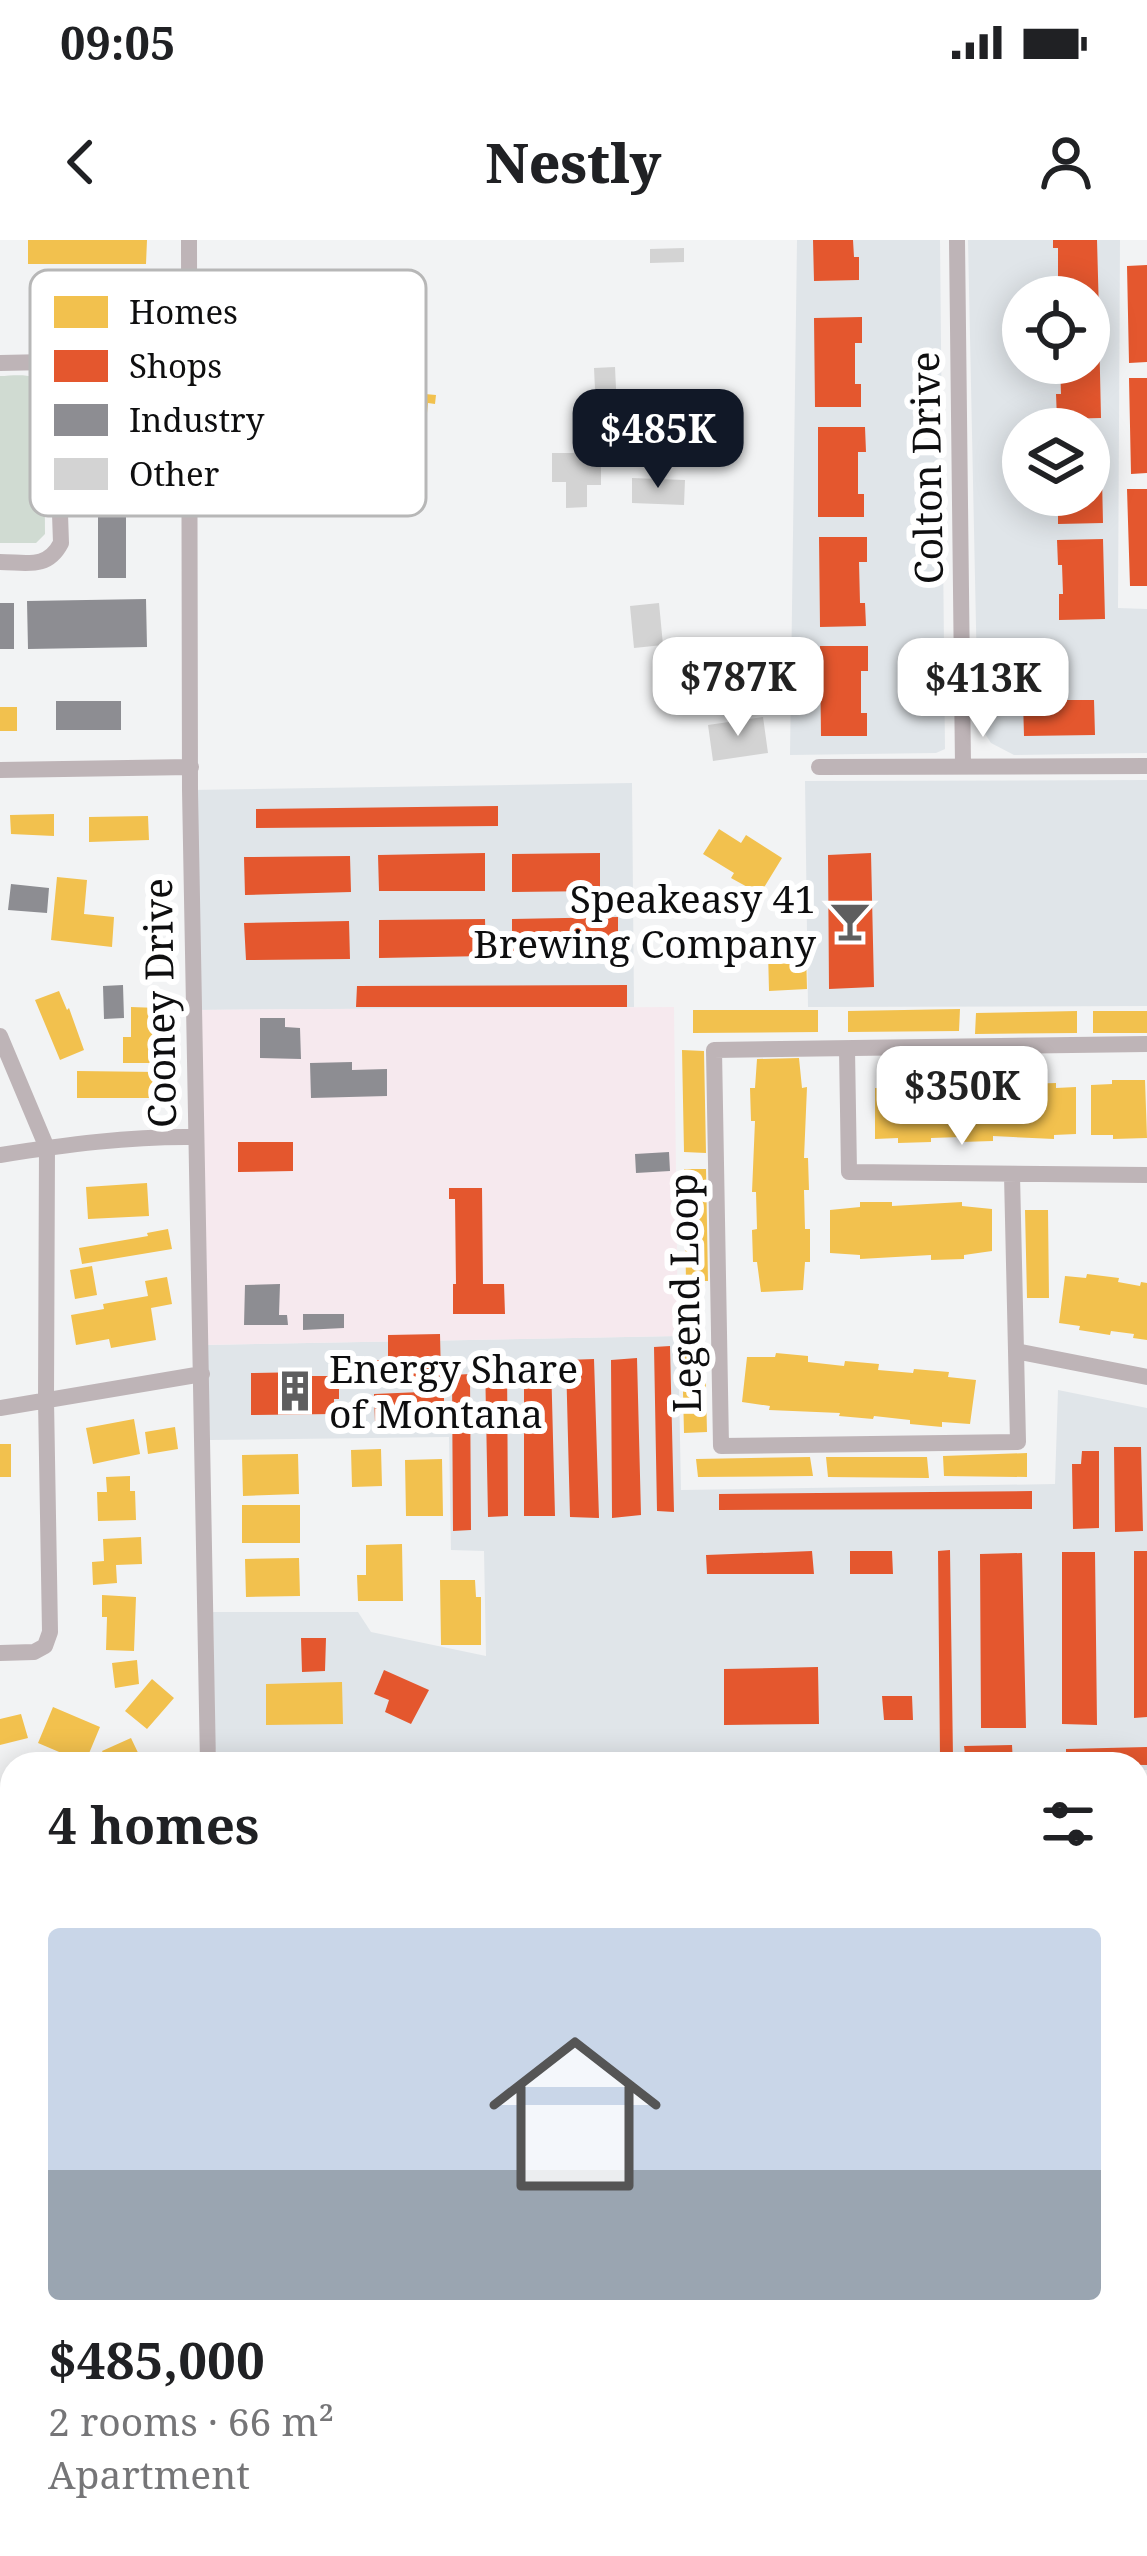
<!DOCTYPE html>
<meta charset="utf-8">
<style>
:root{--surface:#fff;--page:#f6f6f6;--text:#202124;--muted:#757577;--line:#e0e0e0;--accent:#111827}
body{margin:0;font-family:"Noto Serif",serif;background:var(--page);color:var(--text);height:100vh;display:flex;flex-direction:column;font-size:45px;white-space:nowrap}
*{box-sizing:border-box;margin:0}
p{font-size:39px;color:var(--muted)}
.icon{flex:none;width:66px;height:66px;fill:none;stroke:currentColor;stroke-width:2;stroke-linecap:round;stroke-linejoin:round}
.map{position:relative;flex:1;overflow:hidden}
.drawer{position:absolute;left:0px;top:1512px;width:1149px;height:804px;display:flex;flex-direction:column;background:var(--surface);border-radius:36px 36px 0 0;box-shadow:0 6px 30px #0003}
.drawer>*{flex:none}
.tools{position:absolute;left:1002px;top:36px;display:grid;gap:24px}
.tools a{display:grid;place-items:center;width:108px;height:108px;border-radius:50%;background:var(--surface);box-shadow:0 6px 30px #0003;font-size:60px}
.price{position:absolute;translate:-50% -102px;padding:0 27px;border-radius:24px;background:#fff;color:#222;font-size:39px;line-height:78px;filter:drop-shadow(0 3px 6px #0008)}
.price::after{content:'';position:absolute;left:50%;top:72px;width:36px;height:27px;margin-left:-18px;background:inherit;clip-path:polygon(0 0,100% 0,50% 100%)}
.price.active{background:var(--accent);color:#fff}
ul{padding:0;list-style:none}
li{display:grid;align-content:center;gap:24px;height:636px;padding:0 48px}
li+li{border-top:3px solid var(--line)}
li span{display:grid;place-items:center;height:372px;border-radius:12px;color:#555}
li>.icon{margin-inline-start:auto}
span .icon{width:216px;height:216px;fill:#fffc;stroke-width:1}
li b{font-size:51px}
h2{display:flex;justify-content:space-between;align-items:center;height:144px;padding:0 48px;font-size:51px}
.status{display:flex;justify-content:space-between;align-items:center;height:84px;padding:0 60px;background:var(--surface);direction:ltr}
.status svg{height:33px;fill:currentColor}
header{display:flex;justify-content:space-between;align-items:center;height:156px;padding:0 48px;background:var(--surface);font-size:54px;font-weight:800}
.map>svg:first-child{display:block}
.built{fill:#e0e5e9;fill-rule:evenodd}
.industrial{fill:#f6e9ee}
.green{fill:#d0dbd2}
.homes{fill:#f2c14e}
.shops{fill:#e4572e}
.industry{fill:#8d8d92}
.building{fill:#d3d3d3}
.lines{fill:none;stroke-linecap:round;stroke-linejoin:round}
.street{stroke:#beb4b7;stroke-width:16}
.secondary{stroke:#bcb3b6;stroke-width:24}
.labels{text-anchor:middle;stroke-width:12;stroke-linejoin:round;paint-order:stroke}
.street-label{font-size:39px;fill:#0e0e0f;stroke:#fff}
.poi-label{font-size:39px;fill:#0e0e0f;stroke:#fff;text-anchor:end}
.key{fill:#fff;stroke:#b7b7b7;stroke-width:3}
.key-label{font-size:33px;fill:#0e0e0f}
</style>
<div class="status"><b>09:05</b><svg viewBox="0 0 49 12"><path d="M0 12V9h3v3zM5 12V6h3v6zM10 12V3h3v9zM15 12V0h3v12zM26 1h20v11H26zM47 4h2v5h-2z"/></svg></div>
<header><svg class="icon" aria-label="back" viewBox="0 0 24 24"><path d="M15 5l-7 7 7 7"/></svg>Nestly<svg class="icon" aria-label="person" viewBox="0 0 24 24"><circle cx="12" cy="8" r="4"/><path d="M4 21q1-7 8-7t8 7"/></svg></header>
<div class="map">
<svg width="1147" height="2316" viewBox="0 0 1147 2316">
<rect width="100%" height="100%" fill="#f2f3f4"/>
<path class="built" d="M797,0H940L945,509L936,513L790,515Z
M968,0H1120L1118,368L1147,369V513L1014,515L991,503L978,483ZM1023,57H1089V123H1023ZM1023,189H1089V255H1023Z
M1147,540V766L808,767L805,541Z
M632,543L634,767L193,770L190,550Z
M678,1096L681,1250L1055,1244L1058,1150L1147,1168V1530H1137V1524H220L215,1508L213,1372H358L371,1392L486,1416L484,1311L451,1310L449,1197L210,1200L206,1105Z
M1137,1603H1147V1858H1137Z"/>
<path class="industrial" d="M674,767L678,1096L201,1105L193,770Z"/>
<path class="green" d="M0,136C15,136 36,131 44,147L45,294L36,303H0Z
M12,1608V2304H512L506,2316H0V1609Z
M1147,1927V2316H1085L1087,2304H1137V1936Z"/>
<path class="homes" d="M28,0H147L146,24H28Z
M391,151L436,155L435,164L428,163L427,173L416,172L413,206L394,204L397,170L390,168Z
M0,467H17V491H0Z
M54,574V596L11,594L10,575Z
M148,576L149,600L89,602V577Z
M719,589L741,603L746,595L782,618L760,654L731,638L734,633L703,614Z
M57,637L87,640L84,674L114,677L112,707L51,700Z
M806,710L807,749L769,751L768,711Z
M59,751L67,770L69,768L84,810L60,820L35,760Z
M131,767L158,768V823H123V797H131Z
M960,769L959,791L848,792V771Z
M693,770H818V792L693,793Z
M1077,771V793L975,794L976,773Z
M1093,771H1147V793H1093Z
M682,810L704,811L706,913L684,912Z
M799,818L802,848L807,847L804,918H808L809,950H804L805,989H810V1022H805L803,1050L761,1052L757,1022H753L752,990L757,989L756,952H752L755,881H751L750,848H755L757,819Z
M77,831L158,832V858H77Z
M1112,840H1145L1147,898L1113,899V895H1091V845L1112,844Z
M1056,843V848L1076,847V894L1054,895V899L993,896V901L961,902V897L931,898V902L898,903V898L875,899V848H896V844H929V850L961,849V845L993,844V849H1023V844Z
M684,929H706L708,1041H686Z
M147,943L149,976L88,979L86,947Z
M860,962H892V966L962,962V966L992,969V1011L964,1015V1019L931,1020V1015L860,1019V1015L830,1013V970L860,967Z
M1025,970H1048L1049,1058H1027Z
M168,989L172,1009L82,1024L79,1008L148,996L147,993Z
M92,1026L97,1055L75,1059L70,1030Z
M1087,1034L1119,1038L1118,1042L1140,1046L1141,1042L1147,1043V1100L1133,1098L1134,1094L1111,1091L1110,1095L1079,1090L1080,1086L1059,1083L1065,1036L1086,1038Z
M167,1037L172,1064L151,1068L156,1100L111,1108L109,1099L76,1105L71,1075L104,1069L103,1064L148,1056L145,1041Z
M682,1111H705L707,1192L684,1193Z
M776,1113L808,1116V1122L844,1126L845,1121L879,1124L878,1130L913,1133L914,1129L949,1132L948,1137L976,1140L970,1184L942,1182V1187L910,1184V1180L874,1176L873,1179L839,1176L840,1173L769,1170L770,1166L742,1162L747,1117H775Z
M134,1179L140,1214L93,1224L86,1188Z
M175,1187L178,1209L148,1214L145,1192Z
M0,1204H11V1237H0Z
M381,1209L382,1246L352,1247L351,1210Z
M1027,1213V1237L944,1236L943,1216Z
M298,1214L299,1254L243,1256L242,1215Z
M810,1217L813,1236L698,1237L696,1219Z
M826,1217H927L929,1238L828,1237Z
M442,1219L443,1276H406L405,1220Z
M130,1236V1251H135L136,1280L98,1281L97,1252H107L106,1237Z
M242,1265H300V1303H242Z
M141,1297L142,1324L116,1325L117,1343L93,1345L92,1322L104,1321L103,1299Z
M402,1304L403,1361H358L357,1335H366V1305Z
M299,1318L300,1356L246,1357L245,1319Z
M440,1340H475L476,1357H481V1405H441Z
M102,1355L136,1357L134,1411L106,1410L107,1377H102Z
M137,1420L139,1444L115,1448L112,1423Z
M152,1439L174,1458L147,1489L125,1471Z
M342,1442L343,1484L266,1485V1444Z
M53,1467L100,1487L85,1523L38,1503Z
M21,1474L28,1498L0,1505V1479Z
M131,1498L141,1519L132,1524H109L102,1511Z"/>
<path class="shops" d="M813,0H853L854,17H859V40L814,41Z
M1053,0H1097L1099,73H1089V57H1054V49H1058V8H1053Z
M1147,25V122L1129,123L1127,26Z
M862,77V103H855V144H861V167H815L814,78Z
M1089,88H1099L1101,178L1057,179L1056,154H1061L1060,123H1089Z
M1129,138H1147V233L1131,234Z
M818,187H865L866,212H858V254H864V277H818Z
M1101,193L1103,283L1058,284V260H1063L1062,255H1089V194Z
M1127,249H1147V346H1130Z
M819,297H867V322H859L860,363H865L866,386L820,387Z
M1103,299L1105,379L1059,380V354H1063L1062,325H1058L1057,300Z
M820,406H868V431H861V473H867V496H821Z
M1041,456H1064V460H1094L1095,495L1024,496L1023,460H1041Z
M498,566V586L256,588V569Z
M485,613V651H379L378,615Z
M600,613V651L512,652V614Z
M871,613L874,747L829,749L828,615Z
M350,616L351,652L245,655L244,617Z
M618,677V715L512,717V679Z
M485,679L486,716L379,718V680Z
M349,681L350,719L246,720L244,683Z
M627,745V767H356L357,746Z
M238,902H293V931L238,932Z
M449,948H482L483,1044H504L505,1074H453V1044H456L455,959H449Z
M440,1094L441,1138H377V1120H388V1095Z
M670,1106L674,1272L657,1271L654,1107Z
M637,1118L641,1275L612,1278L611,1120Z
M594,1119L599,1278L570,1277L566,1120Z
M485,1121H507L508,1276L488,1277Z
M524,1121H551L555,1276H524Z
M306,1132V1136H334L333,1141L339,1142V1159H334V1174L251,1175V1133Z
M470,1134L471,1290L453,1291L452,1135Z
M444,1151V1180L375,1182L374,1154Z
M1114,1207H1141L1143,1291L1115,1292Z
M1082,1211H1099V1288L1073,1289L1072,1224H1081Z
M1032,1251V1269L719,1270V1254Z
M950,1310L953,1518H940L938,1311Z
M812,1311L814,1334H707L706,1315Z
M850,1311H892L893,1334H850Z
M1134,1311H1147V1477L1134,1478Z
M1062,1312H1095L1097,1485L1062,1484Z
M1022,1313L1026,1488H981L980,1314Z
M301,1398H326L325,1431L302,1432Z
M818,1427L819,1484L724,1485V1429Z
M384,1430L429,1450L411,1484L385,1472L389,1460L374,1454Z
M882,1456H912L913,1480H884Z
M1012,1505L1013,1523H966L964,1506Z
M1147,1507V1525L1066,1524V1509Z"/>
<path class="industry" d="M98,270H126V338H98Z
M146,359L147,407L28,409L27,361Z
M0,363H14V409H0Z
M56,461H121V490H56Z
M11,644L49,648L47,673L8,670Z
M123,745L124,778L104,779L103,746Z
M260,778H285V787L300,788L301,819L260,818Z
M352,822V830L387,829V856L311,858L310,823Z
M669,912L670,931L636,933L635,914Z
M280,1044L279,1075H287L288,1085H244L245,1045Z
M303,1074H344V1088L303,1090Z"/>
<path class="building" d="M684,8V22L650,23V9Z
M615,127L618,192L597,193L594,128Z
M552,213H601V245H587V267L566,268V242H552Z
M632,238L685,240L684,265L632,263Z
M659,363L663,405L634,408L630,366Z
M763,477L768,513L713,521L708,485Z"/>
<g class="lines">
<path class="street" d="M189,0L190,550L208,1524
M957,0L963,526
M0,123L47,122L55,127L61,303C47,330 26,322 0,322
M59,238L188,237
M819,527L1147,526
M0,530L191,527
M0,796L47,908L46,1160L50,1392L45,1406L34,1412L0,1413
M1147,804L714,810L721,1206L1018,1202L1016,1111L1147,1137
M847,809L849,932L1147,935
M0,915C64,905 130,896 195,897
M1012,935L1016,1111
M0,1168L202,1134
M889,2304L918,2316
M730,2316L748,2304"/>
<path class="secondary" d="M1137,1567H1147
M0,1577L12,1576"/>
</g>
<defs>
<g id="bar-bare" transform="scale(3.24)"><path d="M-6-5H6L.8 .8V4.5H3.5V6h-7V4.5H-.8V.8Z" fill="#5e5e5f" stroke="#fff" stroke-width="2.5" paint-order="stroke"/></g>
<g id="building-bare" transform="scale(3.24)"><path d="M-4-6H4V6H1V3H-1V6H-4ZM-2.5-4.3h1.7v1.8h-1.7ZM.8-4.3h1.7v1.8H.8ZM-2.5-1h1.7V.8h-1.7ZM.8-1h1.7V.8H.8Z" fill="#5e5e5f" stroke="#fff" stroke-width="2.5" paint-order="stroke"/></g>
</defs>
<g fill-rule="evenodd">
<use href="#bar-bare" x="850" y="681"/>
<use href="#building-bare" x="295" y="1151"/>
</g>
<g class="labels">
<g class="street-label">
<text transform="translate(927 228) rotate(-91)" y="14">Colton Drive</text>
<text transform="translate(160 763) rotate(-91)" y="14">Cooney Drive</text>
<text transform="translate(685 1053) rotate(-91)" y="14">Legend Loop</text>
</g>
<g class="poi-label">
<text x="816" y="673">Speakeasy 41<tspan x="816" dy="45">Brewing Company</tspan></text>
<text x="329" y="1143" text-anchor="start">Energy Share<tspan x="329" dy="45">of Montana</tspan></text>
</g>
</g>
<rect x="30" y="30" width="396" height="246" rx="18" class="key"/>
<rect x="54" y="56" width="54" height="32" fill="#f2c14e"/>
<rect x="54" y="110" width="54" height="32" fill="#e4572e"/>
<rect x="54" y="164" width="54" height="32" fill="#8d8d92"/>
<rect x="54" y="218" width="54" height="32" fill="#d3d3d3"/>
<g class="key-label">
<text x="129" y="84">Homes</text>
<text x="129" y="138">Shops</text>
<text x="129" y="192">Industry</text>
<text x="129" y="246">Other</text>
</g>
</svg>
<div class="tools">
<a><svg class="icon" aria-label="locate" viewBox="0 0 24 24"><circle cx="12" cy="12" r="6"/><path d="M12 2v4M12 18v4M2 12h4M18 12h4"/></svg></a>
<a><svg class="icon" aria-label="layers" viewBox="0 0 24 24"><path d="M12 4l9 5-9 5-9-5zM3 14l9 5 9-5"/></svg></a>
</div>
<b class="price active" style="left:658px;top:251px">$485K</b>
<b class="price" style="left:738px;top:499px">$787K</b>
<b class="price" style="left:983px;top:500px">$413K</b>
<b class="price" style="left:962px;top:908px">$350K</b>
<section class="drawer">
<h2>4 homes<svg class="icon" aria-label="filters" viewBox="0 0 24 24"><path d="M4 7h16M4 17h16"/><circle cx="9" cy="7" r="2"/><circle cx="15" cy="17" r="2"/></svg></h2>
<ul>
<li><span style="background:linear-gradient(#c9d6e8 65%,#9aa5b1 0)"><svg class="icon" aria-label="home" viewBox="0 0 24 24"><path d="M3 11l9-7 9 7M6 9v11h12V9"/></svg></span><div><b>$485,000</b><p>2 rooms · 66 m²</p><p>Apartment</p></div></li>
</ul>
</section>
</div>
